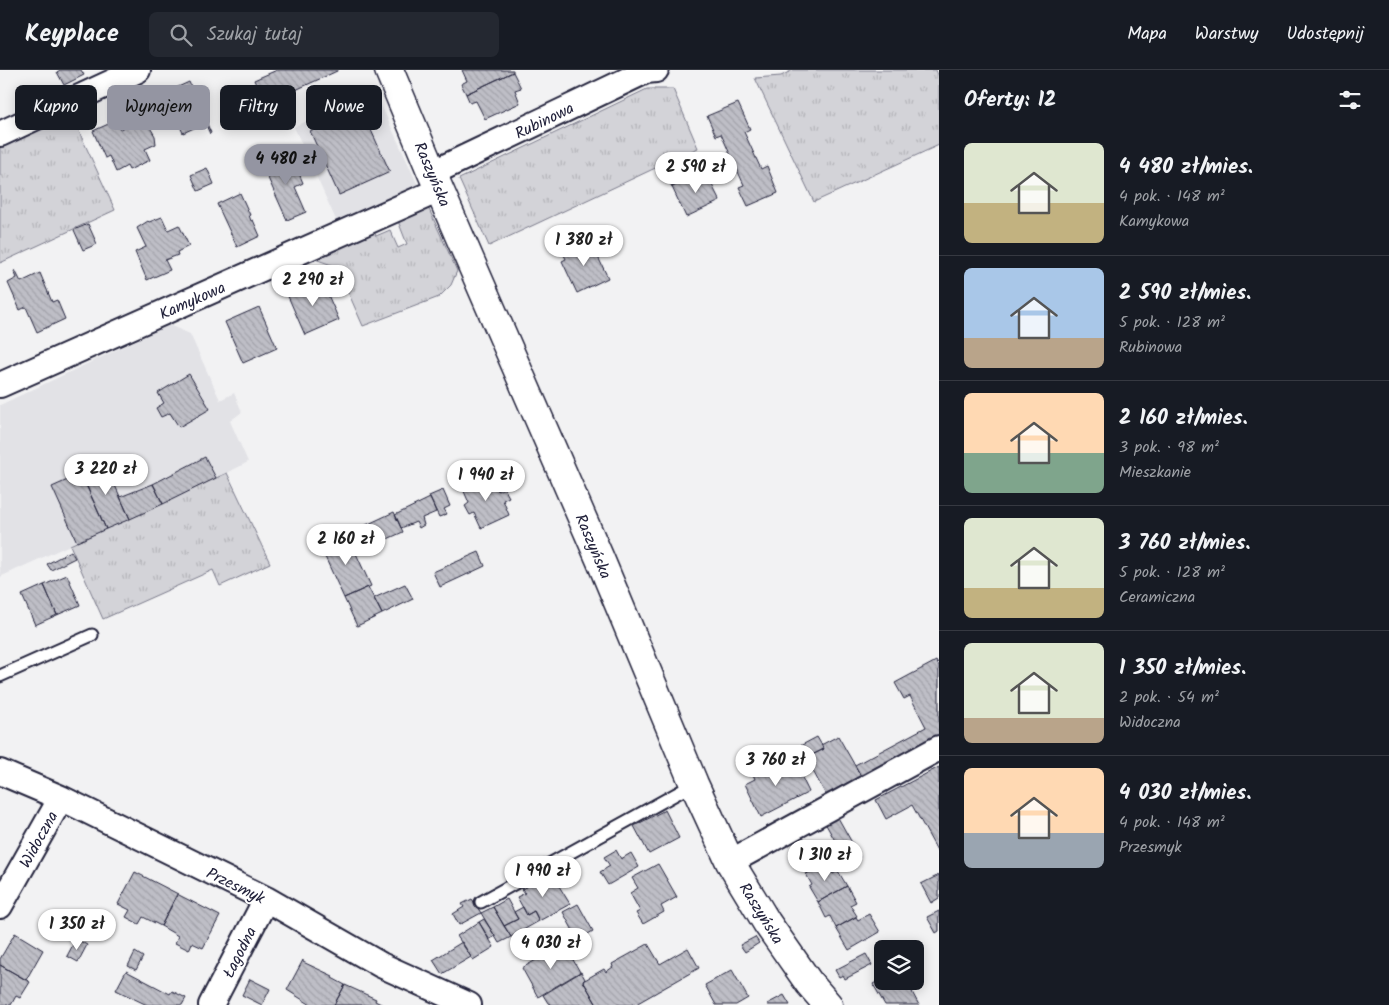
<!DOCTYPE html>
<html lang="pl">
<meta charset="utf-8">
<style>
:root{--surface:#171b24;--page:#242831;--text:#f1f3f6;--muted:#9ea1a6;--line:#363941;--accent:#9495a2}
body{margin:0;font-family:Kalam,sans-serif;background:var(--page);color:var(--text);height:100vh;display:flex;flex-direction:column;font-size:19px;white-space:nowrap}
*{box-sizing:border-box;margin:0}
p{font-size:16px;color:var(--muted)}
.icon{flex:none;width:28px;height:28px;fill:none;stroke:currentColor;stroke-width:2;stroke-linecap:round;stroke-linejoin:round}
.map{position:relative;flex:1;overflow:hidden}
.details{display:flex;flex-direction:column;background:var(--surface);width:450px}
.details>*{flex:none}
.guide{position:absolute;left:15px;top:15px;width:475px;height:45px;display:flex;gap:10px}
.tools{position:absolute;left:874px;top:870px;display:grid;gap:10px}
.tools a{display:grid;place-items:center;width:50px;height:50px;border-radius:8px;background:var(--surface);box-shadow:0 2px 12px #0003;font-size:25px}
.price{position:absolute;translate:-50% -42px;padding:0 11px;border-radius:18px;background:#fff;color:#222;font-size:16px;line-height:32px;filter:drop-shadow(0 1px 2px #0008)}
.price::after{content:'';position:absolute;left:50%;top:30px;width:15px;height:11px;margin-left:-8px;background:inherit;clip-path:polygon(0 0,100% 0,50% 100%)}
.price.on{background:var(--accent);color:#111}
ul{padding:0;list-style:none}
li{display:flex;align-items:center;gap:15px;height:125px;padding:0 25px}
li+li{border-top:1px solid var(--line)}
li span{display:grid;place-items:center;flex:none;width:140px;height:100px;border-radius:8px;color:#555}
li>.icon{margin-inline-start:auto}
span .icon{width:60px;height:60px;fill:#fffc;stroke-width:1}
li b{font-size:21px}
h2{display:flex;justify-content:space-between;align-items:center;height:60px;padding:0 25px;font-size:21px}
.pill{padding:0 18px;border-radius:8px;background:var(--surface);box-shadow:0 2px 12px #0003;font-size:18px;line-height:45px}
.pill.on{background:var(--accent);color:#111}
header{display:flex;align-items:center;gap:30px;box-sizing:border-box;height:70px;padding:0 25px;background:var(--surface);border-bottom:1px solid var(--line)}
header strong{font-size:24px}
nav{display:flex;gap:28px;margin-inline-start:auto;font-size:18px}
.search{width:350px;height:45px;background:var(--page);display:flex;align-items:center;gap:12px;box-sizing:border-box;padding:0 18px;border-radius:8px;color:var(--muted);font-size:19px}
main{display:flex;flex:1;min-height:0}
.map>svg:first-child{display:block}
.built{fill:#e2e2e6}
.grass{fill:url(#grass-tufts);stroke:#7a7a8a}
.building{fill:url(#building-back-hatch);stroke:#22223b}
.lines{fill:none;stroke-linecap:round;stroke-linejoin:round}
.service-casing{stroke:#22223b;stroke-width:15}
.minor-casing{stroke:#22223b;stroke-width:28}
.tertiary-casing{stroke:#22223b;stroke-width:31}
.service{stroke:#fff;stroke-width:11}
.minor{stroke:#fff;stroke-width:24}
.tertiary{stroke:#fff;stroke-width:28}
.labels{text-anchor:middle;stroke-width:4;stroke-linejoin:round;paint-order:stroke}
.street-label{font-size:16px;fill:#22223b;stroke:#fff}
</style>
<header>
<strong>Keyplace</strong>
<div class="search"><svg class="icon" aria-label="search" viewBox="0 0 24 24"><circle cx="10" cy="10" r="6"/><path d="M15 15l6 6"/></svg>Szukaj tutaj</div>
<nav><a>Mapa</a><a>Warstwy</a><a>Udostępnij</a></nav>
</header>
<main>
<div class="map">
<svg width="939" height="935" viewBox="0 0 939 935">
<defs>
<pattern id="grass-tufts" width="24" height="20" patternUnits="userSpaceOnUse" patternTransform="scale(1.25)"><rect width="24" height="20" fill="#d3d3d8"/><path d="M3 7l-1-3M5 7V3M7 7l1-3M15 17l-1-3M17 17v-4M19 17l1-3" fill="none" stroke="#b5b5ba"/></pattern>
<pattern id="building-back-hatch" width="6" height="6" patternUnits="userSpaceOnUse" patternTransform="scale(1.25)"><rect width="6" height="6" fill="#bebec6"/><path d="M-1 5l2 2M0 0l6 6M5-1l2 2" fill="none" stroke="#a3a3ab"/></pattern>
</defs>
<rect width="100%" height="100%" fill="#f2f2f3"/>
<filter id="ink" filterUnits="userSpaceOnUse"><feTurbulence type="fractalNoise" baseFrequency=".02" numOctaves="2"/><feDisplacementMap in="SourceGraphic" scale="10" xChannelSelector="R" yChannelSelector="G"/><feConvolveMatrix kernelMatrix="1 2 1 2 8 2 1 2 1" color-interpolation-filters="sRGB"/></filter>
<g filter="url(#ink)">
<path class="built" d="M374,20L418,115L336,150L294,57Z
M169,255L190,264L220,330L234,323L242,342L230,351L248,392L227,403L0,507V335Z"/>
<path class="grass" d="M793,0H936L939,7V75L814,132L755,8L781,6Z
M647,19H673L698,78L489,176L459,109Z
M71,44L115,140L0,193V77Z
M428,137L457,201L451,215L439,227L363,256L337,197L315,189L374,161L376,166L390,160L398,178L407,174L398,151Z
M227,403L270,493L220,516L213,500L103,549L70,475Z"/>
<path class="building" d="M60,0H81L84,5L64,15L57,2Z
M277,0H337V1L265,34L254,10Z
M462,0H513V2L466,24L461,14L467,11Z
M513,2L521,18L515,20L520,33L485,49L476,31L470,33L466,24Z
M189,12L211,63L210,64L205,53L183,63L165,23Z
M738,33L750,59L744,62L761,99L767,96L778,123L748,136L739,117L744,115L721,64L716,66L707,46Z
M361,38L390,102L339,125L310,61Z
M144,47L155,66L156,74L145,79L150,90L129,100L127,96L116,102L109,86L105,88L93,61L115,51L117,56L120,55V59Z
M291,84L303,113L295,117L306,142L287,150L263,97Z
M700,88L705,101L672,117L666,104Z
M207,98L214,114L198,121L191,105Z
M705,101L720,131L686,147L672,117Z
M240,123L250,145H249L251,151L253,150L260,166L237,177L217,134Z
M162,147L168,160L179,155L189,176L177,182L178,185L165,190L170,200L147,210L135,182L146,177L137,158L148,151L149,152Z
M88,154L97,174L83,180L74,160Z
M590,170L608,208L577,223L562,191L566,189L563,183Z
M15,200L21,212L40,203L52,232L57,230L65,249L37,262L26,237L20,240L8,213L17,208L14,201Z
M321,209L339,250L305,265L287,224Z
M259,237L277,278L243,293L225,252Z
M189,304L210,339L179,357L170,343L161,347L156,338L164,333L158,323Z
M205,387L216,408L163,434L153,414Z
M105,393L130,449L106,459L81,403Z
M81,404L106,459L77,472L52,417Z
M492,406L498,421L504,418L509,427L503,430L509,445L481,458L474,443L470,445L465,436L469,433L463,419Z
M153,414L163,434L130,449L120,427Z
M443,420L450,436L444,439L447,444L439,447L429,426Z
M430,428L436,442L422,448L424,455L419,458L416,452L401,458L395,445Z
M394,442L403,462L356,483L347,464Z
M347,464L371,516L344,528L320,476Z
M71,481L75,488L51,500L47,494Z
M479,482L485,496L440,517L433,502Z
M67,505L80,535L57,545L44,515Z
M405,514L413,529L382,544L374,528Z
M44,515L57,545L35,555L22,525Z
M368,517L382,544L357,556L344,528Z
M936,591L939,596V667L862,708L855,695L926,657L910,626L904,629L895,613Z
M838,666L862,708L827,727L806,688L824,679L821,675Z
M817,667L824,679L806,688L800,676Z
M793,689L809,722L761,747L745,714L755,709L752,702L763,697L766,703Z
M939,697V784L912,735L886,749L876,730Z
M665,740L679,768L649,784L634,756Z
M836,744L860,787L848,794L824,751Z
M829,773L835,783L824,789L826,793L806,804L799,790Z
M616,780L621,789L631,783L639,797L608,815L600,802L610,796L604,787Z
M827,792L833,804L838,801L847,816L818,832L809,817L812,815L806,804Z
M658,794L677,827L661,836L664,842L643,854L636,843L640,841L630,823L638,818L632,808Z
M135,802L178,824L161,856L143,847L139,854L126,847L130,840L118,834Z
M551,803L570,834L539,851L534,841L527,845L517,827L525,823L522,819Z
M939,805V828L931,833L921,814Z
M847,816L856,832L850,835L857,846L836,858L830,846L826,848L818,832Z
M177,824L220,846L203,878L192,873L189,880L175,873L178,866L161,856Z
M472,829L481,843L459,855L453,844L464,837L462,834Z
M507,829L518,849L504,856L493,837Z
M578,834L593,861L578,870L563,842Z
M493,837L511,867L499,873L481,843Z
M523,837L527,845L534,841L539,851L511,867L504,856L518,849L514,842Z
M939,841V861L936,863L927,847Z
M869,844L880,862L849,880L836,858L856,847L858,850Z
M484,849L495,866L489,870L479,852Z
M479,852L494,877L473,890L457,866Z
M15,863L43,880L26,910L0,895V889Z
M755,867L759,873L745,882L740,875Z
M76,869L87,875L78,892L67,886Z
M462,872L471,887L442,904L433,890Z
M564,874L580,902L538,927L522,898Z
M648,874L660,894L688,878L699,898L636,934L635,933L631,935H597L583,911L604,899L606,902L613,897L612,894Z
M135,882L143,887L136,900L128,896Z
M866,884L872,895L845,909L843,905L839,907L835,900Z
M303,890V892L333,906L332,908L345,915L334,935H311L287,920Z
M0,895L30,912L20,928L16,926L11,935H0Z
M732,900L748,928L736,935H716L705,915Z
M126,901L170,924L172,921L186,928L182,935H147L116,920Z
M581,902L585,909L583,911L597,935H552L548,933L543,925Z
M250,909L270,919L262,935L242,925Z
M882,909V911H915L919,918L912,922L919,935H885L873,914Z
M345,915L376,929L375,931L383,935H334Z
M784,925L790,935H768L767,934Z"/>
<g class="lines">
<g class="service-casing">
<path id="service" d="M0,606L92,565
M481,832L694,714"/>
</g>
<g class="minor-casing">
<path id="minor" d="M0,64L138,0
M432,103L646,1L656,0
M0,315L439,120
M0,702L61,728L266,829L381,895L469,935
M730,792L939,678
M0,836L61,728
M211,935L266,829"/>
</g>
<g class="tertiary-casing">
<path id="tertiary" d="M389,0L432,103L600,489L694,714L730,792L767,853L809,913L828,935"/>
</g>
<use href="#service" class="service"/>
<use href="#minor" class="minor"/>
<use href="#tertiary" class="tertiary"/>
</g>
</g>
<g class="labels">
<g class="street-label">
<text transform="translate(544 50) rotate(-26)" y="6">Rubinowa</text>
<text transform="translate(433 104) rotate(67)" y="6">Raszyńska</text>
<text transform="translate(192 230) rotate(-24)" y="6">Kamykowa</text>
<text transform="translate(594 476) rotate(67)" y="6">Raszyńska</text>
<text transform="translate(38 769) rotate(-61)" y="6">Widoczna</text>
<text transform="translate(236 815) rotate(26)" y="6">Przesmyk</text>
<text transform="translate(762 843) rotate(58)" y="6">Raszyńska</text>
<text transform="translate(239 882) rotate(-63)" y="6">Łagodna</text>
</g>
</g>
</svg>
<div class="tools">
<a><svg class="icon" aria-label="layers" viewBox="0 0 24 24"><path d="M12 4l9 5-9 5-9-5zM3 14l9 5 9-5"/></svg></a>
</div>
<b class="price on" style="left:286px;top:116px">4 480 zł</b>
<b class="price" style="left:696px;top:124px">2 590 zł</b>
<b class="price" style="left:584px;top:197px">1 380 zł</b>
<b class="price" style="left:313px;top:237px">2 290 zł</b>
<b class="price" style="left:106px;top:426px">3 220 zł</b>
<b class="price" style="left:486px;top:432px">1 940 zł</b>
<b class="price" style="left:346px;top:496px">2 160 zł</b>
<b class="price" style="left:776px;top:717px">3 760 zł</b>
<b class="price" style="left:825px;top:812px">1 310 zł</b>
<b class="price" style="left:543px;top:828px">1 990 zł</b>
<b class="price" style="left:77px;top:881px">1 350 zł</b>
<b class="price" style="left:551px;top:900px">4 030 zł</b>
<div class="guide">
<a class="pill">Kupno</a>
<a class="pill on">Wynajem</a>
<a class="pill">Filtry</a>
<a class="pill">Nowe</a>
</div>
</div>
<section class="details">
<h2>Oferty: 12<svg class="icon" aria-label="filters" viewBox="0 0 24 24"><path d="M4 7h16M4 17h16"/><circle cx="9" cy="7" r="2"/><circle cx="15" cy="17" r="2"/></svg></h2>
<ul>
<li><span style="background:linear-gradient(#dfe7d0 60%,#c2b280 0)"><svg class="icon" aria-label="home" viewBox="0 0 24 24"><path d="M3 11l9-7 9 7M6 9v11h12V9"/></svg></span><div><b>4 480 zł/mies.</b><p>4 pok. · 148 m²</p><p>Kamykowa</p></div></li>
<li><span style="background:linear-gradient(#a9c7e8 70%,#b9a48a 0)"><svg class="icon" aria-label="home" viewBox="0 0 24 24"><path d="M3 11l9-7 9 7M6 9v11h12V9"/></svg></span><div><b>2 590 zł/mies.</b><p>5 pok. · 128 m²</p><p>Rubinowa</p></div></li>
<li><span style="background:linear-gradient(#ffd9b3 60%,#7fa58c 0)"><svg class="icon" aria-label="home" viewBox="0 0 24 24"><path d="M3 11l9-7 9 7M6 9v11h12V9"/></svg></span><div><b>2 160 zł/mies.</b><p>3 pok. · 98 m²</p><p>Mieszkanie</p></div></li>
<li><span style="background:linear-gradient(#dfe7d0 70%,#c2b280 0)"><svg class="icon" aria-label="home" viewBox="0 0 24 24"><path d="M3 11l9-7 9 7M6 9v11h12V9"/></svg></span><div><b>3 760 zł/mies.</b><p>5 pok. · 128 m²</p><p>Ceramiczna</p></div></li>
<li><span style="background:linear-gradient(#dfe7d0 75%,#b9a48a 0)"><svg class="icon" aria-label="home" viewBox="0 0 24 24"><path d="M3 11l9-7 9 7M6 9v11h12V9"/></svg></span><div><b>1 350 zł/mies.</b><p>2 pok. · 54 m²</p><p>Widoczna</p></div></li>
<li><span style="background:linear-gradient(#ffd9b3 65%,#9aa5b1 0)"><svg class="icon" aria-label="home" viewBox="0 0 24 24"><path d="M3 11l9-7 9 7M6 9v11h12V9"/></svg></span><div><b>4 030 zł/mies.</b><p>4 pok. · 148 m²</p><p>Przesmyk</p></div></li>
</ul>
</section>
</main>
